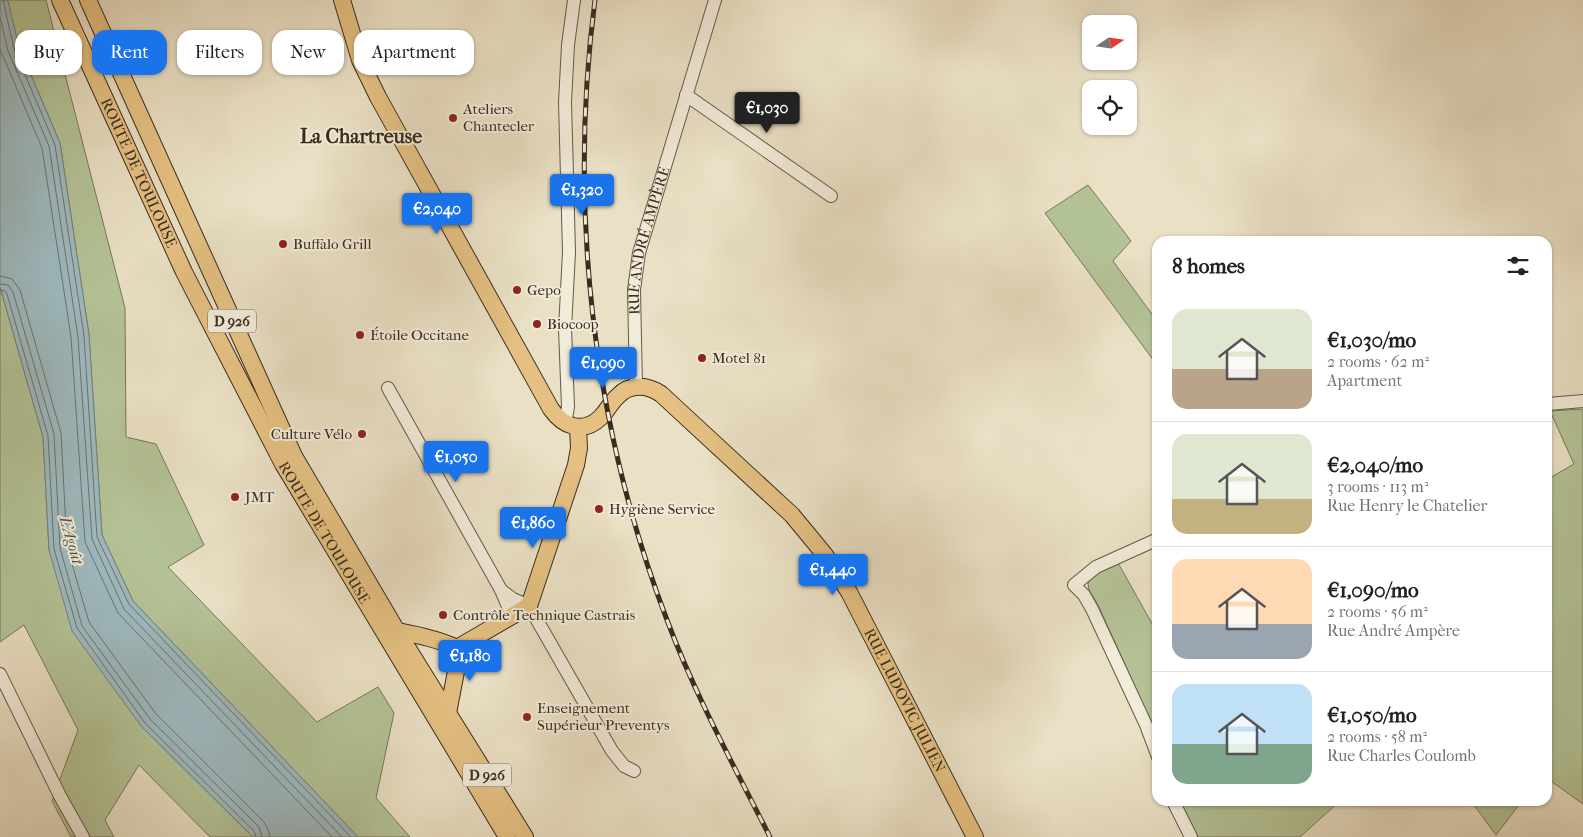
<!DOCTYPE html>
<meta charset="utf-8">
<style>
:root{--surface:#fff;--page:#f2f2f2;--text:#202124;--muted:#757577;--line:#e0e0e0;--accent:#1a73e8}
body{margin:0;font-family:"IM FELL French Canon",serif;background:var(--page);color:var(--text);height:100vh;display:flex;flex-direction:column;font-size:19px;white-space:nowrap}
*{box-sizing:border-box;margin:0}
p{font-size:16px;color:var(--muted)}
.icon{flex:none;width:28px;height:28px;fill:none;stroke:currentColor;stroke-width:2;stroke-linecap:round;stroke-linejoin:round}
.map{position:relative;flex:1;overflow:hidden}
.drawer{position:absolute;left:1152px;top:236px;width:400px;height:570px;display:flex;flex-direction:column;background:var(--surface);border-radius:15px;box-shadow:0 1px 4px #0004}
.drawer>*{flex:none}
.top-card{position:absolute;left:15px;top:30px;width:475px;height:45px;display:flex;gap:10px}
.needle{width:32px;rotate:77deg}
.buttons{position:absolute;left:1082px;top:15px;display:grid;gap:10px}
.buttons a{display:grid;place-items:center;width:55px;height:55px;border-radius:10px;background:var(--surface);box-shadow:0 1px 4px #0004;font-size:25px}
.price{position:absolute;translate:-50% -42px;padding:0 11px;border-radius:5px;background:var(--accent);color:#fff;font-size:16px;line-height:32px;filter:drop-shadow(0 1px 2px #0008)}
.price::after{content:'';position:absolute;left:50%;top:30px;width:15px;height:11px;margin-left:-8px;background:inherit;clip-path:polygon(0 0,100% 0,50% 100%)}
.price.active{background:#222;color:#fff}
ul{padding:0;list-style:none}
li{display:flex;align-items:center;gap:15px;height:125px;padding:0 20px}
li+li{border-top:1px solid var(--line)}
li span{display:grid;place-items:center;flex:none;width:140px;height:100px;border-radius:15px;color:#555}
li>.icon{margin-inline-start:auto}
span .icon{width:60px;height:60px;fill:#fffc;stroke-width:1}
li b{font-size:21px}
h2{display:flex;justify-content:space-between;align-items:center;height:60px;padding:0 20px;font-size:21px}
.tag{padding:0 18px;border-radius:15px;background:var(--surface);box-shadow:0 1px 4px #0004;font-size:18px;line-height:45px}
.tag.active{background:var(--accent);color:#fff}
.map>svg:first-child{display:block}
.green{fill:#b4c397;stroke:#76785a}
.water{fill:#9ebac0;stroke:#76817f}
.lines{fill:none;stroke-linecap:round;stroke-linejoin:round}
.shore{stroke:#6c736e;stroke-width:1}
.minor-casing{stroke:#655947;stroke-width:14}
.major-casing{stroke:#392c1d;stroke-width:18}
.minor{stroke:#f1ebd9;stroke-width:12}
.major{stroke:#e5c082;stroke-width:16}
.rail-casing{stroke:#392c1d;stroke-width:5}
.rail{stroke:#f1ebd9;stroke-width:3;stroke-dasharray:9;stroke-linecap:butt}
.poi-dot{fill:#8f2418;stroke:#f1ebd9;stroke-width:2}
.labels{text-anchor:middle;stroke-width:4;stroke-linejoin:round;paint-order:stroke}
.shield{fill:#f1ebd9;stroke:#706555;stroke-width:1}
.shield-label{font-size:14px;font-weight:bold;fill:#392c1d}
.poi-label{font-size:15px;fill:#392c1d;stroke:#f1ebd9;text-anchor:start}
.street-label{font-size:15px;fill:#392c1d;stroke:#f1ebd9}
.water-label{font-size:16px;font-style:italic;fill:#525046;stroke:#f1ebd9}
.district-label{font-size:20px;font-weight:bold;fill:#392c1d;stroke:#f1ebd9}
</style>
<div class="map">
<svg width="1583" height="837" viewBox="0 0 1583 837">
<rect width="100%" height="100%" fill="#eae0c5"/>
<filter id="stains"><feTurbulence type="fractalNoise" baseFrequency=".004" numOctaves="4"/><feColorMatrix values="0 0 0 0 .2 0 0 0 0 .09 0 0 0 0 .02 0 0 0 .5 -.17"/></filter>
<radialGradient id="worn" r=".72"><stop offset=".6" stop-color="#630" stop-opacity="0"/><stop offset="1" stop-color="#630" stop-opacity=".3"/></radialGradient>
<path class="green" d="M7,0H46L125,308L126,437L156,444L204,545L168,567L317,722L378,687L394,713L376,798L410,837H358L133,601L102,535L89,335L60,143L19,47Z
M1088,185L1131,241L1113,261L1157,321V365L1045,213Z
M0,287L43,437L49,550L141,726L253,837H210L139,765L105,820L114,837H71L52,801L78,730L24,625L0,642Z
M1583,409V804L1548,779V479L1574,464L1550,411Z
M1118,563L1154,627L1157,626V735L1098,605L1089,590L1088,583L1095,574Z
M1180,801H1340L1300,837H1198L1190,824Z
M1471,801H1522L1496,835Z"/>
<path class="water" d="M0,0L8,1L19,47L60,143L89,335L102,535L133,601L358,837H253L141,726L72,631L49,550L43,437L0,287Z"/>
<g class="lines">
<path class="shore" d="M3,0L14,49L55,145L84,336L97,537L129,604L351,837
M0,17L8,51L49,146L78,337L92,539L124,609L342,837
M0,49L42,148L71,337L85,542L118,613L332,837
M0,276L12,279L20,290L61,433L67,547L89,622L156,714L264,822L268,829L270,837
M0,284L8,285L13,292L54,434L60,548L82,626L150,719L259,827L262,837
M0,290L5,291L7,294L48,436L54,549L77,628L145,723L254,831L256,837"/>
<g class="minor-casing">
<g id="minor">
<path d="M686,95L831,196"/>
<path id="s1" d="M636,387L634,290L639,253L715,0"/>
<path d="M388,388L501,590"/>
<path d="M1548,404L1583,401"/>
<path d="M565,424L568,407L565,329L569,252L565,102L568,45L574,0"/>
<path d="M1158,539L1096,567L1074,585L1084,595L1092,609L1146,725L1158,757"/>
<path d="M512,616L501,590L513,599L529,606L612,751L624,766L634,771"/>
<path d="M0,674L60,796L83,837"/>
<path d="M1173,801L1191,837"/>
</g>
</g>
<g class="major-casing">
<g id="major">
<path id="s2" d="M60,0L184,272L283,464L507,837"/>
<path d="M88,0L294,456L397,631L525,837"/>
<path id="s3" d="M342,0L360,60L378,97L551,409C563,426 583,435 601,417C607,411 611,402 618,396C630,383 648,385 661,394L792,515L825,555L849,592L975,837"/>
<path d="M397,631C417,635 438,639 457,648"/>
<path d="M457,648L529,606L576,465L579,448L578,427"/>
<path d="M448,713L458,661L457,648"/>
</g>
</g>
<use href="#minor" class="minor"/>
<use href="#major" class="major"/>
<g class="rail-casing">
<path id="rail" d="M595,0C568,208 592,424 667,620C695,695 734,766 770,837"/>
</g>
<use href="#rail" class="rail"/>
</g>
<g class="poi-dot">
<circle cx="453" cy="118" r="5"/>
<circle cx="283" cy="244" r="5"/>
<circle cx="517" cy="290" r="5"/>
<circle cx="537" cy="324" r="5"/>
<circle cx="360" cy="335" r="5"/>
<circle cx="702" cy="358" r="5"/>
<circle cx="362" cy="434" r="5"/>
<circle cx="235" cy="497" r="5"/>
<circle cx="599" cy="509" r="5"/>
<circle cx="443" cy="615" r="5"/>
<circle cx="527" cy="717" r="5"/>
</g>
<g class="labels">
<g class="shield">
<rect x="208" y="309.5" width="48" height="23" rx="4"/>
<rect x="463" y="763.5" width="48" height="23" rx="4"/>
</g>
<g class="shield-label">
<text x="232" y="326">D 926</text>
<text x="487" y="780">D 926</text>
</g>
<g class="poi-label">
<text x="463" y="114">Ateliers<tspan x="463" dy="17">Chantecler</tspan></text>
<text x="293" y="249">Buffalo Grill</text>
<text x="527" y="295">Gepo</text>
<text x="547" y="329">Biocoop</text>
<text x="370" y="340">Étoile Occitane</text>
<text x="712" y="363">Motel 81</text>
<text x="352" y="439" text-anchor="end">Culture Vélo</text>
<text x="245" y="502">JMT</text>
<text x="609" y="514">Hygiène Service</text>
<text x="453" y="620">Contrôle Technique Castrais</text>
<text x="537" y="713">Enseignement<tspan x="537" dy="17">Supérieur Preventys</tspan></text>
</g>
<g class="street-label">
<text dy="5" stroke="none"><textPath href="#s2" startOffset="190">ROUTE DE TOULOUSE</textPath></text>
<text dy="5" stroke="none"><textPath href="#s1" startOffset="148">RUE ANDRÉ AMPÈRE</textPath></text>
<text dy="5" stroke="none"><textPath href="#s2" startOffset="595">ROUTE DE TOULOUSE</textPath></text>
<text dy="5" stroke="none"><textPath href="#s3" startOffset="990">RUE LUDOVIC JULIEN</textPath></text>
</g>
<g class="water-label">
<text transform="translate(72 540) rotate(74)" y="6">L'Agoût</text>
</g>
<g class="district-label">
<text x="361" y="143">La Chartreuse</text>
</g>
</g>
<rect width="100%" height="100%" filter="url(#stains)"/>
<rect width="100%" height="100%" fill="url(#worn)"/>
</svg>
<div class="buttons">
<a><svg class="needle" viewBox="-14 -14 28 28"><path d="M0-13l5 13h-10z" fill="#e53935"/><path d="M0 13l5-13h-10z" fill="#757577"/></svg></a>
<a><svg class="icon" aria-label="locate" viewBox="0 0 24 24"><circle cx="12" cy="12" r="6"/><path d="M12 2v4M12 18v4M2 12h4M18 12h4"/></svg></a>
</div>
<b class="price active" style="left:767px;top:134px">€1,030</b>
<b class="price" style="left:582px;top:216px">€1,320</b>
<b class="price" style="left:437px;top:235px">€2,040</b>
<b class="price" style="left:603px;top:389px">€1,090</b>
<b class="price" style="left:456px;top:483px">€1,050</b>
<b class="price" style="left:533px;top:549px">€1,860</b>
<b class="price" style="left:833px;top:596px">€1,440</b>
<b class="price" style="left:470px;top:682px">€1,180</b>
<div class="top-card">
<a class="tag">Buy</a>
<a class="tag active">Rent</a>
<a class="tag">Filters</a>
<a class="tag">New</a>
<a class="tag">Apartment</a>
</div>
<section class="drawer">
<h2>8 homes<svg class="icon" aria-label="filters" viewBox="0 0 24 24"><path d="M4 7h16M4 17h16"/><circle cx="9" cy="7" r="2"/><circle cx="15" cy="17" r="2"/></svg></h2>
<ul>
<li><span style="background:linear-gradient(#dfe7d0 60%,#b9a48a 0)"><svg class="icon" aria-label="home" viewBox="0 0 24 24"><path d="M3 11l9-7 9 7M6 9v11h12V9"/></svg></span><div><b>€1,030/mo</b><p>2 rooms · 62 m²</p><p>Apartment</p></div></li>
<li><span style="background:linear-gradient(#dfe7d0 65%,#c2b280 0)"><svg class="icon" aria-label="home" viewBox="0 0 24 24"><path d="M3 11l9-7 9 7M6 9v11h12V9"/></svg></span><div><b>€2,040/mo</b><p>3 rooms · 113 m²</p><p>Rue Henry le Chatelier</p></div></li>
<li><span style="background:linear-gradient(#ffd9b3 65%,#9aa5b1 0)"><svg class="icon" aria-label="home" viewBox="0 0 24 24"><path d="M3 11l9-7 9 7M6 9v11h12V9"/></svg></span><div><b>€1,090/mo</b><p>2 rooms · 56 m²</p><p>Rue André Ampère</p></div></li>
<li><span style="background:linear-gradient(#bfe0f5 60%,#7fa58c 0)"><svg class="icon" aria-label="home" viewBox="0 0 24 24"><path d="M3 11l9-7 9 7M6 9v11h12V9"/></svg></span><div><b>€1,050/mo</b><p>2 rooms · 58 m²</p><p>Rue Charles Coulomb</p></div></li>
</ul>
</section>
</div>
